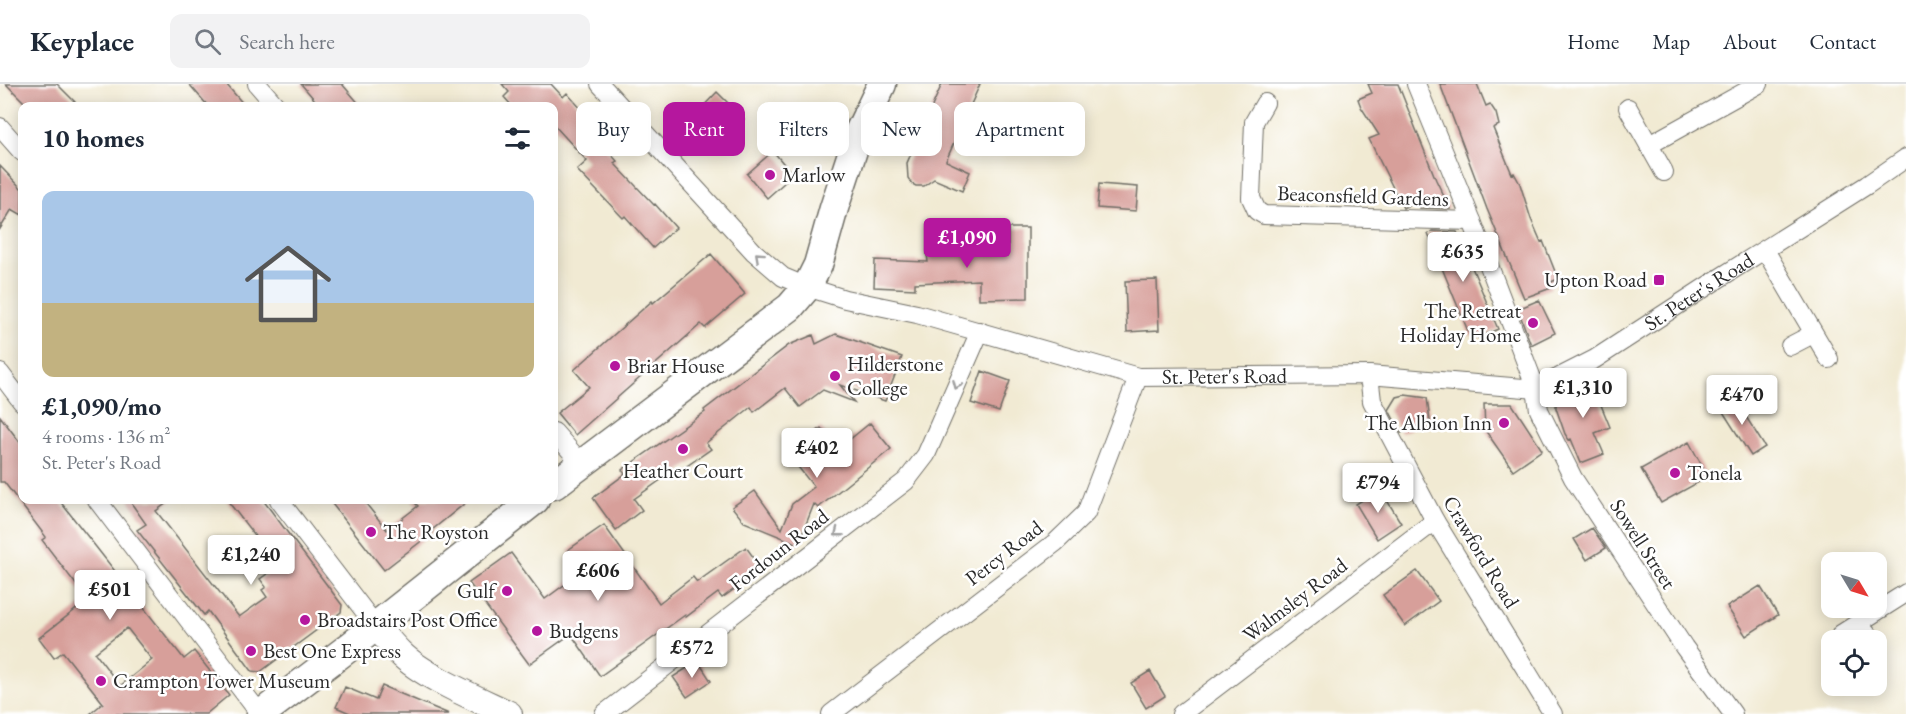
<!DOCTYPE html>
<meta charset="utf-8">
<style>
:root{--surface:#fff;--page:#f2f2f3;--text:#1f2937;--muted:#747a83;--line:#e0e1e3;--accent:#b5179e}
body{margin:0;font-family:"EB Garamond",serif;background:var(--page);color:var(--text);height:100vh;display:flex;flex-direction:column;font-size:22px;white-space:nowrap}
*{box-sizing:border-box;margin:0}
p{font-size:20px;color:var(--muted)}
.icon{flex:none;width:33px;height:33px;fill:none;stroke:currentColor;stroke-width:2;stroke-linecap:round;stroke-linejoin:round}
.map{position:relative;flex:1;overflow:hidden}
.panel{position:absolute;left:18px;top:18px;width:540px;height:402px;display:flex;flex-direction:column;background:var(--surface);border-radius:12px;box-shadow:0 3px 15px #0003}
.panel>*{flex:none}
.banner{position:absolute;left:576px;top:18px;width:570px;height:54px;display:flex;gap:12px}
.needle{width:39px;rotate:128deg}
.controls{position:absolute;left:1821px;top:468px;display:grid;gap:12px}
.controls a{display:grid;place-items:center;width:66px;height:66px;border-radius:12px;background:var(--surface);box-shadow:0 3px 15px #0003;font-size:30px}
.price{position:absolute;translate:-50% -51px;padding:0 14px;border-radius:6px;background:#fff;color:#222;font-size:20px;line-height:39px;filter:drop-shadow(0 2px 3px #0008)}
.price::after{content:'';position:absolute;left:50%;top:36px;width:18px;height:14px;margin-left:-9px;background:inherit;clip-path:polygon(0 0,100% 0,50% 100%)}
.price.on{background:var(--accent);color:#fff}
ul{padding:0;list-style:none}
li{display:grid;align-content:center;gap:12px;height:318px;padding:0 24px}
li+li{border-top:2px solid var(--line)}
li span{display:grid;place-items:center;height:186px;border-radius:12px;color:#555}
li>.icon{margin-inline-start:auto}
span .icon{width:108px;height:108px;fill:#fffc;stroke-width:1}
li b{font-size:26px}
h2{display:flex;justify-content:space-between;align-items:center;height:72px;padding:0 24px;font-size:26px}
.tag{padding:0 21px;border-radius:12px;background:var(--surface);box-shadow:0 3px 15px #0003;font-size:21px;line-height:54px}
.tag.on{background:var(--accent);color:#fff}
header{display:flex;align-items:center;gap:36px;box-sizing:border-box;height:84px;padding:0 30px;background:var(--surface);border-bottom:2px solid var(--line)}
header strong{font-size:28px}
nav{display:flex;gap:33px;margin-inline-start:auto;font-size:21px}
.search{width:420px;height:54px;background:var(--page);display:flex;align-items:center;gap:15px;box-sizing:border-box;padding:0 21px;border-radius:12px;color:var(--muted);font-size:22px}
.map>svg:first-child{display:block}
.building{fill:#d79f9a;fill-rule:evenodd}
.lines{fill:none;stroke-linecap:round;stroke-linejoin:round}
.street-casing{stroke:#706e66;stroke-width:20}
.secondary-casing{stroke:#706e66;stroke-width:28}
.primary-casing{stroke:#706e66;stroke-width:31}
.street{stroke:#fff;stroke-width:18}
.secondary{stroke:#fff;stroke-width:26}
.primary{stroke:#fff;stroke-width:28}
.oneway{stroke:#a0a0a0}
.poi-dot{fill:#b5179e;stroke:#fff;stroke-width:2}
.labels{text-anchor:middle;stroke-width:5;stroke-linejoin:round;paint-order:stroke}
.poi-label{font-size:21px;fill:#2b2b2b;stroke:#fff;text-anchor:start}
.street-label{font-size:21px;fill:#2b2b2b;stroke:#fff}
</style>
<header>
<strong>Keyplace</strong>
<div class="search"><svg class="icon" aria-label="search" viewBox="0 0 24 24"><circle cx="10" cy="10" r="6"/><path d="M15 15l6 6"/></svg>Search here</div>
<nav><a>Home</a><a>Map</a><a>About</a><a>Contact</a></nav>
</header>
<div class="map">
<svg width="1906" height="630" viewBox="0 0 1906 630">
<rect width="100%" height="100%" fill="#fff"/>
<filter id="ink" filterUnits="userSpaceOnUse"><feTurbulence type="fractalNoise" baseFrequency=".0167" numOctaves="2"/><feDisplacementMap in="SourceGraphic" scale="12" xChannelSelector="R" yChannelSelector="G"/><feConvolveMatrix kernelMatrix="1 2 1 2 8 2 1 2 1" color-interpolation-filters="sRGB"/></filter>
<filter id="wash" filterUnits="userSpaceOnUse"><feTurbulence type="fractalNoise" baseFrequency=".008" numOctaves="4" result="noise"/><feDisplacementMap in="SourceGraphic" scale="24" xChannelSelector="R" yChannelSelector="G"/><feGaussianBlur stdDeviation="1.35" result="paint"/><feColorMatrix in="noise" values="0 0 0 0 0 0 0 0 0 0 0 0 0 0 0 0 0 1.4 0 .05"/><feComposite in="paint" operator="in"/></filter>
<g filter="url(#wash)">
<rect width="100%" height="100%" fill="#f1ead3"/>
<g id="blocks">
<path class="building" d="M6,0H57L79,22H28Z
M189,0H226L245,22H208Z
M301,0H342L361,22H320Z
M502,0H551L563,13L567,9L606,53L600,58L617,77L614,79L654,121L655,120L676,144L653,164L625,132L623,134L577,86L587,77L554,41V22H512L504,13L509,8Z
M942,0H980L946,77L970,88L962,107L934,95L924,102H916L912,100L908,94L907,79Z
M1368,0H1398L1436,96L1450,125L1420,124L1416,117L1403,124L1369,55L1379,51L1361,23L1358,15L1372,9Z
M1440,0H1477L1486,22L1490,20L1496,29L1499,41L1493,44L1512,90L1514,89L1520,100L1531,135L1541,158L1543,157L1558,195L1549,199L1551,204L1524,214L1487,125Z
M717,8L744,35L721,58L694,32Z
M773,67L793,91L767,114L747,90Z
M0,82L22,105V131L12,125L0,145Z
M1099,100L1138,103L1136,127L1097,124Z
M1008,144H1028V214L979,215V196L915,199V205L874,203L875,176L928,178L927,170L979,168V165H1008Z
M1432,147L1457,148L1498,245L1478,254L1476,249L1470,252L1428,150Z
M711,170L745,210L705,244L701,240L575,351L557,329L589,303L574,286L652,217L653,219Z
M1157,196L1159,246L1127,248L1125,197Z
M1539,216L1555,249L1531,261L1518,225Z
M836,250L902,273L885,317L840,301L854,318L823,306L800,323L785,304L754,328L751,323L706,359L711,365L674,391L672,388L634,415L642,426L616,446L593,414L625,390L622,386L705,328L704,326L789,261L813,251L816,260Z
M982,287L1010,297L999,328L971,319Z
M1590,291L1601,315L1599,316L1610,343L1595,349L1604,370L1581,379L1571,355L1569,356L1565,350L1556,324V316L1577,304L1575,301Z
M1405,311L1427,314L1430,337L1401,349L1389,326L1397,313Z
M1733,312L1765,363L1751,372L1718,320Z
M1484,320H1512L1542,366L1513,386L1485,346Z
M0,332L22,361V416H59L184,575L194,567L229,611L206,630H90L103,619L63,568L54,574L39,554L88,516L42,456L46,453L4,398H0ZM127,544L152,576L120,602L95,569Z
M870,339L891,365L818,424L814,420L798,460L744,438L732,423L755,407L782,445L792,420L814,403L788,370L821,344L838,365Z
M1689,358L1708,393L1661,419L1641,385Z
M1380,405L1401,439L1377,455L1356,420Z
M129,416H171L156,427L239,533L267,513L262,506L266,503L260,495L278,482L227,416H263L342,521L341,528L260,588L252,587L208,527L204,531L137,446L146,440Z
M329,416H363L387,446L418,422L412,416H469L432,446L433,448L384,486Z
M604,441L659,519L693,493L697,498L746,463L762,485L722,514L718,509L686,533L685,531L600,592L571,550L529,580L469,499L511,469L545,515L583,487L568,466Z
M1592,444L1606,464L1587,476L1574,455Z
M1417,487L1439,517L1405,542L1383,511Z
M1760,502L1778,531L1746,552L1727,523Z
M698,577L711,597L687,613L673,593Z
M1150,587L1165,612L1146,624L1131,599Z
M382,602L449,630H352L336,623L345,603L376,616Z"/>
</g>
</g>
<g filter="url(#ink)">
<use href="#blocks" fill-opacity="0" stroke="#706e66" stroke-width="1.5"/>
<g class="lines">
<g class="street-casing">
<g id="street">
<path d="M257,0L276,22"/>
<path id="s1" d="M600,0L754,168L783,193L807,203L845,215L917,230L1138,293L1369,291L1536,305L1595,275L1718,195L1867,101L1906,74"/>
<path d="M1416,0L1472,137L1536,305L1539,326L1573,394L1684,563L1733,630"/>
<path d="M1265,19L1254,38L1251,114L1257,127L1264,131L1472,137"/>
<path d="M1628,24L1664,88"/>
<path d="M0,43L22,68"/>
<path d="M1649,61L1759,0"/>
<path d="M1765,166L1829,275"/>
<path d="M1790,262L1813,250"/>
<path d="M0,289L22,318"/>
<path d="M1369,291L1372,317L1435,437L1553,630"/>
<path d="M554,348L581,379"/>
<path d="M97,416L260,630"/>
<path d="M279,416L375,541"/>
<path d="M1859,539L1870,553"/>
<path d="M1841,550L1906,509"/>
<path d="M604,630L906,397L926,371L980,247"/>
<path d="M831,630L1056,458L1086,429L1138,293"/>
<path d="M1181,630L1435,437"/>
</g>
</g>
<g class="secondary-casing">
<path id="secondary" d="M375,541C383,550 391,560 400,569C424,593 478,615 509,630"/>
</g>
<g class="primary-casing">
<path id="primary" d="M554,401L790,223L807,203L818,181L834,124L859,48L882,0
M261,630L352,561L535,416"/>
</g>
<use href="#street" class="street"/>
<use href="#secondary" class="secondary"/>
<use href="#primary" class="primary"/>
</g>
<defs><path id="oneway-chevron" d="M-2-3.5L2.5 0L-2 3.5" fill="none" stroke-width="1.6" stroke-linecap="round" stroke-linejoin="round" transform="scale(1.5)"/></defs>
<g class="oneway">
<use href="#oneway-chevron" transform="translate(759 172) rotate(-138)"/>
<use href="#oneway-chevron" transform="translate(957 301) rotate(113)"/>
<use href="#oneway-chevron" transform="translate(838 449) rotate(142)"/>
</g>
</g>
<g class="poi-dot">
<circle cx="770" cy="91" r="6"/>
<rect x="1653" y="190" width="12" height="12" rx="3"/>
<circle cx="1533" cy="239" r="6"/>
<circle cx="615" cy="282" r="6"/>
<circle cx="835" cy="292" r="6"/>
<circle cx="1504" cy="339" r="6"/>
<circle cx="683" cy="365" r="6"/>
<circle cx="1675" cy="389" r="6"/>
<circle cx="371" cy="448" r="6"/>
<circle cx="507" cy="507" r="6"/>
<circle cx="305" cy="536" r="6"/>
<circle cx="537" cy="547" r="6"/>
<circle cx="251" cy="567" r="6"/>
<circle cx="101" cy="597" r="6"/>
</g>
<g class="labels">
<g class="poi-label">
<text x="782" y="98">Marlow</text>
<text x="1647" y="203" text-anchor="end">Upton Road</text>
<text x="1521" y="234" text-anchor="end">The Retreat<tspan x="1521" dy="24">Holiday Home</tspan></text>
<text x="847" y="287">Hilderstone<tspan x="847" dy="24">College</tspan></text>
<text x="627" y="289">Briar House</text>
<text x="1492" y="346" text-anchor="end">The Albion Inn</text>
<text x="683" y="394" text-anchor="middle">Heather Court</text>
<text x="1687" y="396">Tonela</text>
<text x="383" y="455">The Royston</text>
<text x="495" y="514" text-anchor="end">Gulf</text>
<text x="317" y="543">Broadstairs Post Office</text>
<text x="549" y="554">Budgens</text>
<text x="263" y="574">Best One Express</text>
<text x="113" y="604">Crampton Tower Museum</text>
</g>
<g class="street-label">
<text transform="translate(1363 112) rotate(2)" y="7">Beaconsfield Gardens</text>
<text dy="7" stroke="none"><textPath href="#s1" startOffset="1224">St. Peter's Road</textPath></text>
<text dy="7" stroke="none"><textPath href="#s1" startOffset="722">St. Peter's Road</textPath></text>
<text transform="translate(1643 460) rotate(57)" y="7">Sowell Street</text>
<text transform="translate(779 466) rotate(-38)" y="7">Fordoun Road</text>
<text transform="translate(1481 468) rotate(59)" y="7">Crawford Road</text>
<text transform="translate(1004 469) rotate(-38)" y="7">Percy Road</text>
<text transform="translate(1295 516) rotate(-37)" y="7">Walmsley Road</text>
</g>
</g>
</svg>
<div class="controls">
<a><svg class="needle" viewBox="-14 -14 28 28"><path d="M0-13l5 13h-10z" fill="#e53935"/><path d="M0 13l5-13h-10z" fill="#747a83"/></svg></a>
<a><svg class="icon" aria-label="locate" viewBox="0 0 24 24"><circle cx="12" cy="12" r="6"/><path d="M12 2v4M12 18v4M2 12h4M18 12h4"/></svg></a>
</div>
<b class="price on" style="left:967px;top:185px">£1,090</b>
<b class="price" style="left:1463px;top:199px">£635</b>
<b class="price" style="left:1583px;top:335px">£1,310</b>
<b class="price" style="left:1742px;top:342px">£470</b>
<b class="price" style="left:817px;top:395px">£402</b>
<b class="price" style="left:1378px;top:430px">£794</b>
<b class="price" style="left:251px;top:502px">£1,240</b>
<b class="price" style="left:598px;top:518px">£606</b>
<b class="price" style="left:110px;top:537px">£501</b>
<b class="price" style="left:692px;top:595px">£572</b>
<div class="banner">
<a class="tag">Buy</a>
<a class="tag on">Rent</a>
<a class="tag">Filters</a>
<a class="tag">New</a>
<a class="tag">Apartment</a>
</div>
<section class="panel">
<h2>10 homes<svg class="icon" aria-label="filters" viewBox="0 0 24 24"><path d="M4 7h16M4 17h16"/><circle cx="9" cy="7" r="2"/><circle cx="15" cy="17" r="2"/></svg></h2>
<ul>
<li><span style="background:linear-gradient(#a9c7e8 60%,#c2b280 0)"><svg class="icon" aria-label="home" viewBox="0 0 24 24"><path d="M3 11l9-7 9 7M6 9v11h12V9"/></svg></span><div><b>£1,090/mo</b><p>4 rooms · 136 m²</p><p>St. Peter's Road</p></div></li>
</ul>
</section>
</div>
